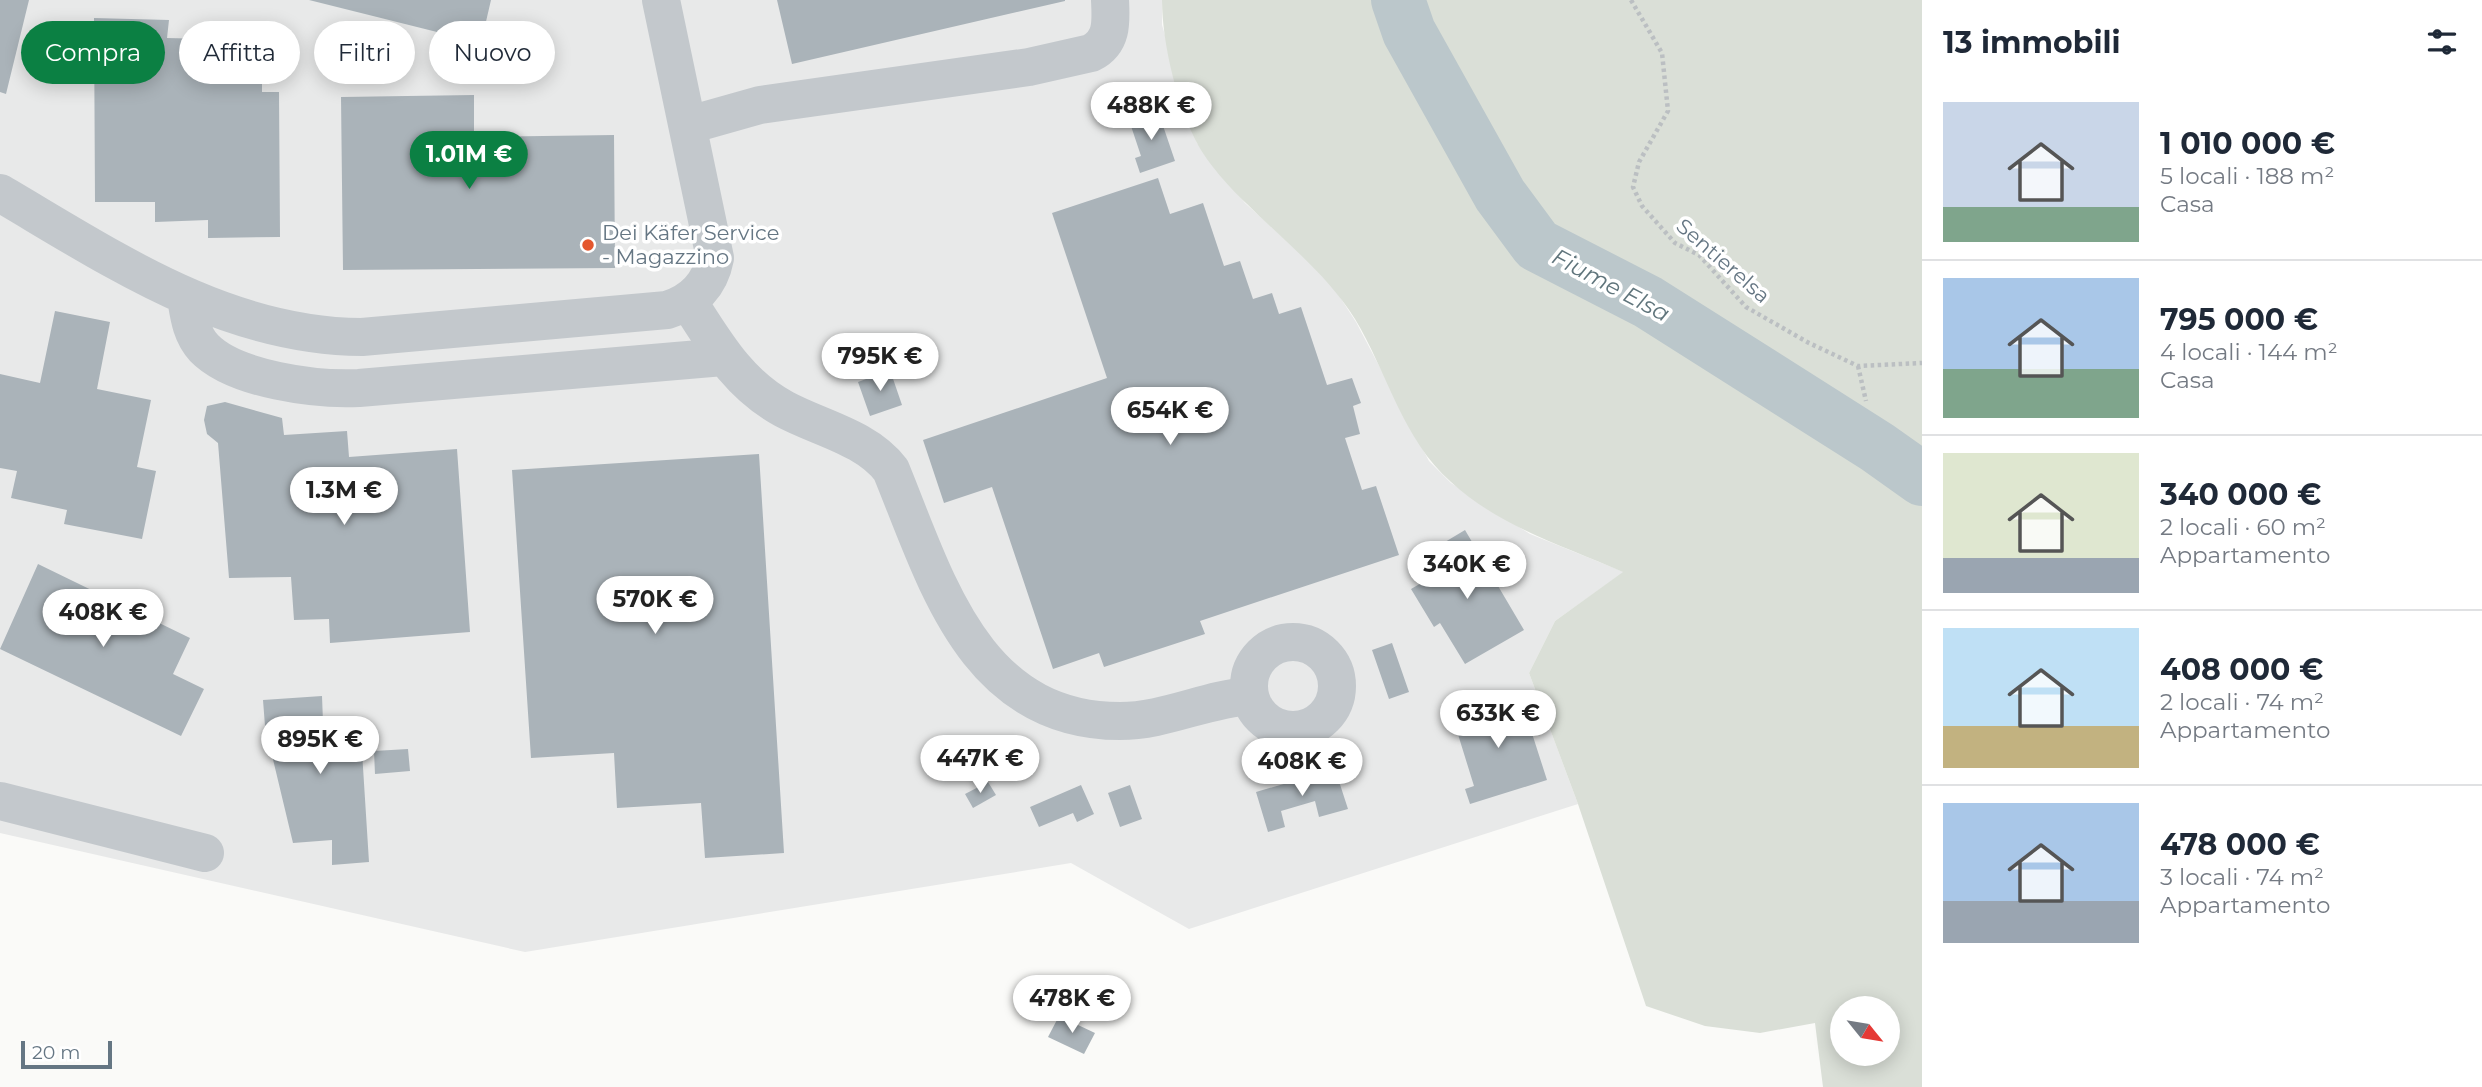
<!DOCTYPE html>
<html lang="it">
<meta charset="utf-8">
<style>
:root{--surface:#fff;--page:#f6f6f7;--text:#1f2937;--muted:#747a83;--line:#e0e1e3;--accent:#0b8043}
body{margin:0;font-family:Montserrat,sans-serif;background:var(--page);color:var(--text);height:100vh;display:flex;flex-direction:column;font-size:26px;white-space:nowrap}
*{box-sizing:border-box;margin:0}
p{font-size:23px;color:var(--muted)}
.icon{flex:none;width:38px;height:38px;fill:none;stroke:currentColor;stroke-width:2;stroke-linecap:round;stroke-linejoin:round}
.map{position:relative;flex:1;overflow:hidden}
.side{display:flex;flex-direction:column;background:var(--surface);width:560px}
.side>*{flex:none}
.top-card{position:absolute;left:21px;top:21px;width:665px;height:63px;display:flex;gap:14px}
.needle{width:46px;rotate:120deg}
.controls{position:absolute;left:1830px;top:996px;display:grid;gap:14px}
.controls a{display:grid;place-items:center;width:70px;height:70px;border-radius:50%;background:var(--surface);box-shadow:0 4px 18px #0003;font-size:35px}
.scale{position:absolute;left:21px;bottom:18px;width:91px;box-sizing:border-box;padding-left:7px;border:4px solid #657683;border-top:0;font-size:19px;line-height:24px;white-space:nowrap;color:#657683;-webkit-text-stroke:5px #fff;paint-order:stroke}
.price{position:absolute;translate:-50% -60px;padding:0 16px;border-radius:24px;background:#fff;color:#222;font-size:23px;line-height:46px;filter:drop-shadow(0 2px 4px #0008)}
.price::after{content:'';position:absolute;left:50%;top:42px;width:21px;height:16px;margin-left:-10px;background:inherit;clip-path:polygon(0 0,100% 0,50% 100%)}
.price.current{background:var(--accent);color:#fff}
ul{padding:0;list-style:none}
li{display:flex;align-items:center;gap:21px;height:175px;padding:0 21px}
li+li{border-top:2px solid var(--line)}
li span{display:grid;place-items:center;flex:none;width:196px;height:140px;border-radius:0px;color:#555}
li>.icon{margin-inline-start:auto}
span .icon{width:84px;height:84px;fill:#fffc;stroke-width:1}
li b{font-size:30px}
h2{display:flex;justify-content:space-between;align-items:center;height:84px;padding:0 21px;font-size:30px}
.pill{padding:0 24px;border-radius:32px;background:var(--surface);box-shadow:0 4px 18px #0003;font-size:24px;line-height:63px}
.pill.current{background:var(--accent);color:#fff}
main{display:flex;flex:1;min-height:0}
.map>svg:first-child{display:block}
.built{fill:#e8e9e9}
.green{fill:#dadfd7;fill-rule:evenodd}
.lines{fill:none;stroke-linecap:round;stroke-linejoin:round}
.river{stroke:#bbc7cb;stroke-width:54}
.building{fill:#aab3b9}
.path{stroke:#bbbfc2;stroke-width:4.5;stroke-dasharray:3.5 3.5;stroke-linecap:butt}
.minor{stroke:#c3c8cc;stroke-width:38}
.poi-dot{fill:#e4572e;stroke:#fff;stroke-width:2.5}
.labels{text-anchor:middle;stroke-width:7;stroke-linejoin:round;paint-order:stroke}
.poi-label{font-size:21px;fill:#657683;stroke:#fff;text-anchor:start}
.street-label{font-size:21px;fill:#657683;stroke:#fff}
.water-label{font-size:23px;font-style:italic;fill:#60757c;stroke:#fff}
</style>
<main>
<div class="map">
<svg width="1922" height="1087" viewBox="0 0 1922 1087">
<rect width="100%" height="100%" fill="#fafaf8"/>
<path class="built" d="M0,0H1162V25L1197,143L1245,203L1311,263L1336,291L1356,322L1429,461L1451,483L1530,534L1624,572L1555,621L1529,673L1578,804L1189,929L1071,863L525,952L0,833Z"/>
<path class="green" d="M1162,0H1922V1087H1823L1815,1023L1760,1033L1705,1026L1646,1006L1578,804L1529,673L1555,621L1623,572C1564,546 1500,527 1451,482C1403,440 1387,372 1355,319C1326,273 1285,242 1247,204C1230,188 1208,164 1197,143C1177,104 1162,43 1162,0ZM1843,1008H1888V1054H1843Z"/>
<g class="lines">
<path class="river" d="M1398,0L1409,32L1500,195L1537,245L1648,302L1877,447L1922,479"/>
</g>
<path class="building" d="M0,0H29L6,94L0,92Z
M309,0H491L481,43Z
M777,0H1065V1L792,64Z
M94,18L169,20L167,38L209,39L208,31L262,40V92H279L280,237L208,238V220L155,222V202H95Z
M474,95V137L614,135L615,268L343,270L341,97Z
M1158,111L1175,161L1140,173L1135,158L1141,156L1129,120Z
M1158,178L1170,214L1203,203L1224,266L1240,261L1253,299L1272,293L1279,314L1301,307L1327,385L1352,378L1361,403L1353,406L1360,434L1345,438L1362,490L1376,486L1399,555L1200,621L1205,634L1104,667L1099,653L1053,669L992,487L944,503L923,440L1107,378L1052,213Z
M55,311L110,322L97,389L151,400L137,467L156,471L142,539L64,524L67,510L11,498L17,471L0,468V374L40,383Z
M890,370L902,405L870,416L858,382Z
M225,402L282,418L284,435L347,431L349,457L457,449L470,632L330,643L329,619L294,620L291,577L229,578L218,443L207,434L204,420L207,406Z
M759,454L784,853L705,858L701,803L617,808L614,753L531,758L512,470Z
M1465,530L1524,630L1465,664L1440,623L1434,627L1411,589L1447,568L1435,548Z
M38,564L190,638L173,674L204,689L181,736L0,649Z
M1392,643L1409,692L1389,699L1372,650Z
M322,696L323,722L360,720L369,862L332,865V840L293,843L265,726L263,700Z
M1512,696L1520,723L1528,721L1547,780L1470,804L1465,789L1474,786L1452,715Z
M408,749L410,771L375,774L374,751Z
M1335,769L1348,809L1319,817L1315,801L1281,811L1285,827L1268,832L1256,792Z
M988,782L996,795L973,808L965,794Z
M1081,785L1094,814L1077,822L1073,813L1039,827L1030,807Z
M1130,785L1142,819L1120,827L1108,793Z
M1059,1016L1095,1033L1084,1054L1048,1037Z"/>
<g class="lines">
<path class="path" d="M1631,0L1662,53L1668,111L1639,162L1633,187L1642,206L1675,243L1699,255L1746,307L1809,343L1858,366L1922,363
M1858,366L1866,401"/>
<path class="minor" d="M689,125L760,105L1029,67L1091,53C1113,42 1111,21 1110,0
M0,193C114,260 225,336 362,337L667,310C693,302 710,285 715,258L661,0
M186,298C189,316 191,334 204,348C235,380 317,390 359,388L723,357
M688,301C715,343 738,384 784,409C819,428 866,437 891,470C936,580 974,721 1120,721C1165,721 1206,699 1250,696
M1249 686a44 44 0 1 1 88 0a44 44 0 1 1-88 0Z
M0,801L205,853"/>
</g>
<circle class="poi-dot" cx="588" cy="245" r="7"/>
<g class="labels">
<g class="poi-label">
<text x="602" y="240">Dei Käfer Service<tspan x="602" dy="24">- Magazzino</tspan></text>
</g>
<g class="street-label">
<text transform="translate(1723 261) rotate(41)" y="7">Sentierelsa</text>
</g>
<g class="water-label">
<text transform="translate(1611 285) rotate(28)" y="8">Fiume Elsa</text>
</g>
</g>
</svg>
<div class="controls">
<a><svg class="needle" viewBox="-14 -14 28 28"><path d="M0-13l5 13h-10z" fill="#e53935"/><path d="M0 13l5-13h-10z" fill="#747a83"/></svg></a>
</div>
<div class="scale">20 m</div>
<b class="price" style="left:1151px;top:142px">488K €</b>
<b class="price current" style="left:469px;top:191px">1.01M €</b>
<b class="price" style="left:880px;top:393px">795K €</b>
<b class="price" style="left:1170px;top:447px">654K €</b>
<b class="price" style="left:344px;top:527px">1.3M €</b>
<b class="price" style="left:1467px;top:601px">340K €</b>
<b class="price" style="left:655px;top:636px">570K €</b>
<b class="price" style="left:103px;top:649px">408K €</b>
<b class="price" style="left:1498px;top:750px">633K €</b>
<b class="price" style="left:320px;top:776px">895K €</b>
<b class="price" style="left:980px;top:795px">447K €</b>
<b class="price" style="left:1302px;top:798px">408K €</b>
<b class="price" style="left:1072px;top:1035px">478K €</b>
<div class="top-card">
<a class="pill current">Compra</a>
<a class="pill">Affitta</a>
<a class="pill">Filtri</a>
<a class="pill">Nuovo</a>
</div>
</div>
<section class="side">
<h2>13 immobili<svg class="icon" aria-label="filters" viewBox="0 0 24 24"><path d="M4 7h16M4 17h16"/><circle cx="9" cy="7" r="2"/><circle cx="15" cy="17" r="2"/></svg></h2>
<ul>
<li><span style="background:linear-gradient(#c9d6e8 75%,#7fa58c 0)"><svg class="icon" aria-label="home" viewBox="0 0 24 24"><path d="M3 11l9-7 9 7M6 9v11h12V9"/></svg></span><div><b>1 010 000 €</b><p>5 locali · 188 m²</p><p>Casa</p></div></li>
<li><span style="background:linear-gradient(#a9c7e8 65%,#7fa58c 0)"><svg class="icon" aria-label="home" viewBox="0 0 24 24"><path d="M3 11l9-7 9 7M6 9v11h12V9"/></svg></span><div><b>795 000 €</b><p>4 locali · 144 m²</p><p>Casa</p></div></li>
<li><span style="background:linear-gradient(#dfe7d0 75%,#9aa5b1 0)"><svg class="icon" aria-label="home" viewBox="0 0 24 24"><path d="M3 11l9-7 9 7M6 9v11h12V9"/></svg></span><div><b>340 000 €</b><p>2 locali · 60 m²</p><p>Appartamento</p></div></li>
<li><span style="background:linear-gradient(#bfe0f5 70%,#c2b280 0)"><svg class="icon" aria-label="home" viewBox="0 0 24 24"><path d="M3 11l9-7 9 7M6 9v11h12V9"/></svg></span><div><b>408 000 €</b><p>2 locali · 74 m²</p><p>Appartamento</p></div></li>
<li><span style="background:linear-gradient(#a9c7e8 70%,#9aa5b1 0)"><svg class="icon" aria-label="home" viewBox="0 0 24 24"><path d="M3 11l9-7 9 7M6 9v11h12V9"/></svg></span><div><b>478 000 €</b><p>3 locali · 74 m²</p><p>Appartamento</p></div></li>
</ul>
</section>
</main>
